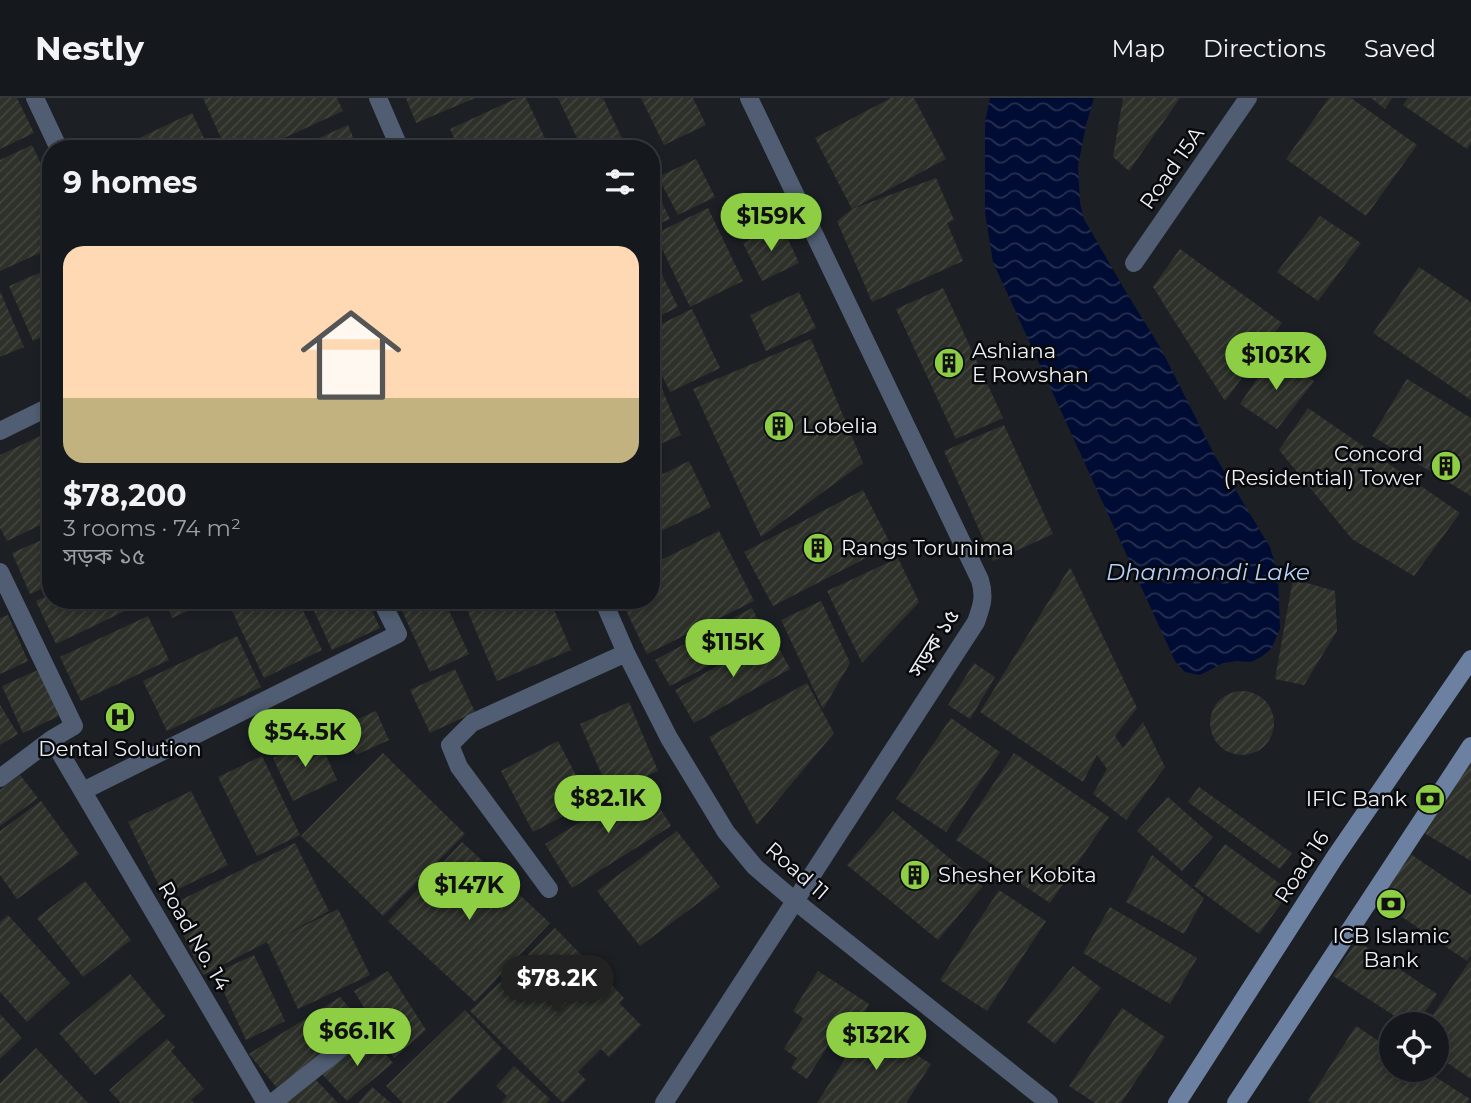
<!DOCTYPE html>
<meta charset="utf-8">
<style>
:root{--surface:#15181c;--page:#1e2125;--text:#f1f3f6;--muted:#9da0a3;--line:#34373b;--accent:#8dce44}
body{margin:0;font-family:Montserrat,"Noto Sans Bengali",sans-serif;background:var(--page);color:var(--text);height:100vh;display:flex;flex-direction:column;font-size:26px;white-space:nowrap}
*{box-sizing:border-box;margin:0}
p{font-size:23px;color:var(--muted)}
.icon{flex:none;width:38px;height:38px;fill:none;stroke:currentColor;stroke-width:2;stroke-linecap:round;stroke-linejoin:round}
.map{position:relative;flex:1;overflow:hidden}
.panel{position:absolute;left:42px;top:42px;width:618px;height:469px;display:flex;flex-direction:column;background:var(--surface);border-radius:28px;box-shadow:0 4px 10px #0003,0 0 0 2px var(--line)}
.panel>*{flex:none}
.tools{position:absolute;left:1379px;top:914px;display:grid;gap:14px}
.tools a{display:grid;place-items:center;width:70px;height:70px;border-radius:50%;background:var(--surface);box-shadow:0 4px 10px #0003,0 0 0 2px var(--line);font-size:35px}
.price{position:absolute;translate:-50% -60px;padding:0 16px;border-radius:24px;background:var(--accent);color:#111;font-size:23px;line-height:46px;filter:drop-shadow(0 2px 4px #0008)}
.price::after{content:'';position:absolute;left:50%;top:42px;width:21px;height:16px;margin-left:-10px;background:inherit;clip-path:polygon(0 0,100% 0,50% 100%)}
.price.on{background:#222;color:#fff}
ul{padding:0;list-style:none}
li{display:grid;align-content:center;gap:14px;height:371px;padding:0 21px}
li span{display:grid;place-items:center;height:217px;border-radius:21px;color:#555}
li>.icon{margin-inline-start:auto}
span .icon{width:126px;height:126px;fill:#fffc;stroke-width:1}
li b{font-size:30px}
h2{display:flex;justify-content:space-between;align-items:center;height:84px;padding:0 21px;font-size:30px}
header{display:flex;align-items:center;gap:42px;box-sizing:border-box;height:98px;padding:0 35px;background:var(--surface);border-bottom:2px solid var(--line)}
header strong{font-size:33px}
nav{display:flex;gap:38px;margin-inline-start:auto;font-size:24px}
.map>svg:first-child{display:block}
.water{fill:url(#water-waves)}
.building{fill:url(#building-hatch)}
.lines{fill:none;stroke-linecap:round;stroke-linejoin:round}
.minor{stroke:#505d72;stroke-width:18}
.secondary{stroke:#6c80a1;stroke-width:18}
.labels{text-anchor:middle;stroke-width:5;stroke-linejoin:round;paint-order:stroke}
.street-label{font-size:21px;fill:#edeff3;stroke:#08090c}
.poi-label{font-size:21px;fill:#edeff3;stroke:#08090c;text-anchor:start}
.water-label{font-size:23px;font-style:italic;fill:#b5d0fb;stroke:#08090c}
</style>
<header>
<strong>Nestly</strong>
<nav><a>Map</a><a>Directions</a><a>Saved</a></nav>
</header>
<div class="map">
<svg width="1471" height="1005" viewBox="0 0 1471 1005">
<defs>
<pattern id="water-waves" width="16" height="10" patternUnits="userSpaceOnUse" patternTransform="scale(1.75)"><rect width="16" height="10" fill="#000c33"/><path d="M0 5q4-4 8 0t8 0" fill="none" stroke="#263051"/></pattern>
<pattern id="building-hatch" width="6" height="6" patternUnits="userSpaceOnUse" patternTransform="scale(1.75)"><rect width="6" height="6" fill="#2d312a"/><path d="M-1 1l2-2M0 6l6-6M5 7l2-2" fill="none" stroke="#42453f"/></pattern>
</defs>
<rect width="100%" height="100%" fill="#1c2025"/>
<path class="water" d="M990,0H1094L1086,27L1078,68L1080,105L1084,121L1126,194L1160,249L1215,358L1270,449L1278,476L1280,531L1271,551L1261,559L1251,564L1237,563L1223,565L1200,577L1185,574L1175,563L993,164L985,115V24Z"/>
<path class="building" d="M0,0H17L34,35L0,51Z
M203,0H337L343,13L260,51H226Z
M406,0H475L416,25Z
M517,0H526L550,51H459L450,31Z
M558,0H603L627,51H582Z
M641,0H693L706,27L664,47Z
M891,0H914L946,61L852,111L815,40Z
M1123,0H1180L1129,73L1113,59Z
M1329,0H1351L1417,47L1366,118L1286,61Z
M1371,0H1392L1385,11Z
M1408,0H1471V46L1467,51L1403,7Z
M192,15L209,51H132L129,45Z
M348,27L358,51H294Z
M32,47L51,87V150L0,173V62Z
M696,61L715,99L678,117L658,79Z
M936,80L954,122L947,125L963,163L872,204L837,123L852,111Z
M651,82L670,121L651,129Z
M708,110L743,183L690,209L655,136Z
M1320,118L1361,145L1318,203L1277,174Z
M781,126L799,165L762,183L743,145Z
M1180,151L1282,225L1225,303L1153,189Z
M651,154L678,209L651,222Z
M1419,169L1471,204V302L1373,235Z
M51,170V235L33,243L9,188Z
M943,190L1003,320L956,341L896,211Z
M0,193L24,249L0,259Z
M799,194L816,230L766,253L750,217Z
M692,211L720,270L670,294L651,255V231Z
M811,241L863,365L761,439L693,291Z
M1274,256L1314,283L1277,331L1240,306Z
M1407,281L1471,320V398L1372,338Z
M660,286L681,337L651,350V290Z
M1308,310L1460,415L1414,478L1352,441L1279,352Z
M1004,327L1053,436L993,463L944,353Z
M51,333V422L7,443L0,430V357Z
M689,363L711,409L651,438V382Z
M863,392L891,447L773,508L744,454Z
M719,433L754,503L647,556L621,502H651V467Z
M51,438V487L30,496L12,455Z
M898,460L919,504L862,565L827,493Z
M1070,469L1137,610L1115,638L1123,650L1143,624L1165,669L1126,722L1093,696L1107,671L1097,657L1083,684L980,614Z
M1293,481L1335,493L1337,533L1304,587L1275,581Z
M51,496V502H148L56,546L36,503Z
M165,502H213L172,520Z
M227,502H298L322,552L264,580Z
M309,502H367L380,530L332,552Z
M407,502H444L469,556L430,574L399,506Z
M463,502H550L571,552L497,583Z
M821,503L850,565L823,611L781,522Z
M752,510L766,538L670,588L655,562Z
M8,517L28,563L0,576V520Z
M148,518L169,562L81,603L60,559Z
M772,537L790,571L694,625L675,592Z
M237,538L261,589L167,633L143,583Z
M974,565L995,579L970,621L948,607Z
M455,571L475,614L430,635L410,592Z
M38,572L59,618L23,635L2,588Z
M807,585L834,635L757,727L709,639Z
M1210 625a32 32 0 1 1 64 0a32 32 0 1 1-64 0Z
M629,604L658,673L609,694L580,626Z
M0,607L18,636L0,647Z
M376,613L389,642L356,657L342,628Z
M951,620L1000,654L946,734L896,701Z
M318,639L337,682L293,703L273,660Z
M558,643L590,704L533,734L501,673Z
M383,655L465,736L383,818L301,738Z
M1014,655L1109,719L1050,805L956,742Z
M262,658L300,737L257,758L218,679Z
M1471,660V763L1424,735Z
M20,677L38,700L0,728V692Z
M644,684L671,728L572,790L545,746Z
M1199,689L1292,755L1280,771L1188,704Z
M191,693L228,767L164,798L128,724Z
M1168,699L1213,739L1182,773L1137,733Z
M41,703L79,756L17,801L0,777V733Z
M893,713L983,788L938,842L847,767Z
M677,733L720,789L640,848L597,793Z
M462,744L550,825L475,904L388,823Z
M295,745L329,813L281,839L338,811L370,877L298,911L267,844L203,877L169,808Z
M1225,746L1290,793L1259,836L1194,788Z
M1409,755L1471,797V857L1467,863L1377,802Z
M1152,757L1204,800L1184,836L1126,804Z
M85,783L131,842L83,879L37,820Z
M999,792L1046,823L987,913L940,882Z
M1110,809L1197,860L1170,906L1083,855Z
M8,817L70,885L27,924L0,894V824Z
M555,830L595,871L587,879L598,889L606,881L624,900L619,905L641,927L609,959L601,951L578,974L586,982L563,1005L470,913L502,882L514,894L524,883L512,872Z
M1357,843L1437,896L1417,926H1407L1333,878Z
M254,857L285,923L246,942L215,875Z
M1471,861V981L1437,958V926H1427Z
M1073,868L1101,890L1055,946L1027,924Z
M388,873L426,932L394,960L354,893Z
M818,873L869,906L855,929L844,922L807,981L791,970L797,960L784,951L803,920L793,913Z
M130,876L165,918L95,977L59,935Z
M340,899L362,925L277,990L249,956Z
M1122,910L1165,939L1121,1005H1095L1069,988Z
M465,912L502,951L447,1005H403L386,988Z
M0,916L22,940L0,961Z
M867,926L931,966L906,1005H817Z
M1356,928L1391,951V971H1423L1470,1001L1467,1005H1312L1308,1003Z
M370,937L393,965L347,1003L321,975Z
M167,941L175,949L171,953L204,991L191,1002L194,1005H121L109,992Z
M36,950L88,1005H0V985Z
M514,968L550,1001L546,1005H501L507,998L496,988Z
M314,980L338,1005H282Z
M372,989L391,1005H358Z"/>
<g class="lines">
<path class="minor" d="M35,0L59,51
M378,0L400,51
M1134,165L1248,0
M0,333L51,308
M0,474L74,628L52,641L266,1005
M603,502L626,555L669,640L726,734L755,769L795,803L1049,1005
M0,680L52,641
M83,693L398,536L381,502
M549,791L459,669L450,647L472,625L626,555
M272,1005L368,929
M664,1005L976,524C982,507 985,499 980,482L749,0"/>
<path class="secondary" d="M1177,1005L1335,759L1471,561
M1236,1005L1471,648"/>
</g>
<defs>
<g id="building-disc" transform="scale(1.575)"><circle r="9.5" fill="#8dce44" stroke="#08090c"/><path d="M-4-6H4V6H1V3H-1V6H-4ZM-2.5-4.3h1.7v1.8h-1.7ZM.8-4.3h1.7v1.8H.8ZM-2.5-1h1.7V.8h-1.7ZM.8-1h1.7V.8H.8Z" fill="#111"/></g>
<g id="hospital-disc" transform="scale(1.575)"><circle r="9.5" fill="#8dce44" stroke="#08090c"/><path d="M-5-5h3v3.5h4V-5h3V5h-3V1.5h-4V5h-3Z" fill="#111"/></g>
<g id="bank-disc" transform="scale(1.575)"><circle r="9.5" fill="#8dce44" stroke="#08090c"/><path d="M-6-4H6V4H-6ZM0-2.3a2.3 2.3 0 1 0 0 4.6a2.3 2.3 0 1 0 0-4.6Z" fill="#111"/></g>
</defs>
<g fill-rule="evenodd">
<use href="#building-disc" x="949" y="265"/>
<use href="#building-disc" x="779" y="328"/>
<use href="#building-disc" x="1446" y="368"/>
<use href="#building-disc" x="818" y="450"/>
<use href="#hospital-disc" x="120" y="619"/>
<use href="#bank-disc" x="1430" y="701"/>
<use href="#building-disc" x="915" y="777"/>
<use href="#bank-disc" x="1391" y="806"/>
</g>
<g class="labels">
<g class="street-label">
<text transform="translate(1172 70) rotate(-55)" y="7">Road 15A</text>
<text transform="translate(934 545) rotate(-58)" y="7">সড়ক ১৫</text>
<text transform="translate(1302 769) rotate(-57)" y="7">Road 16</text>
<text transform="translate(797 773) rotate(41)" y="7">Road 11</text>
<text transform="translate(194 838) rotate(60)" y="7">Road No. 14</text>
</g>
<g class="poi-label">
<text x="972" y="260">Ashiana<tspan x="972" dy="24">E Rowshan</tspan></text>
<text x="802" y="335">Lobelia</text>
<text x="1423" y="363" text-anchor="end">Concord<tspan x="1423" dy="24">(Residential) Tower</tspan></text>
<text x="841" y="457">Rangs Torunima</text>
<text x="120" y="658" text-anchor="middle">Dental Solution</text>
<text x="1407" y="708" text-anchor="end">IFIC Bank</text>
<text x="938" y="784">Shesher Kobita</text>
<text x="1391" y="845" text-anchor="middle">ICB Islamic<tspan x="1391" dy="24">Bank</tspan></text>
</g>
<g class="water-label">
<text x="1208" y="482">Dhanmondi Lake</text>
</g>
</g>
</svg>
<div class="tools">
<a><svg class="icon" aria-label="locate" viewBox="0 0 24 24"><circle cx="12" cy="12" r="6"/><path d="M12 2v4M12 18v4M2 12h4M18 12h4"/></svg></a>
</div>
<b class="price" style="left:771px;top:155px">$159K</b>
<b class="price" style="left:1276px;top:294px">$103K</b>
<b class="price" style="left:733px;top:581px">$115K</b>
<b class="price" style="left:305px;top:671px">$54.5K</b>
<b class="price" style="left:608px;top:737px">$82.1K</b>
<b class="price" style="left:469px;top:824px">$147K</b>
<b class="price on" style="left:557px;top:917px">$78.2K</b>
<b class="price" style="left:357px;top:970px">$66.1K</b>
<b class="price" style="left:876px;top:974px">$132K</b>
<section class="panel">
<h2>9 homes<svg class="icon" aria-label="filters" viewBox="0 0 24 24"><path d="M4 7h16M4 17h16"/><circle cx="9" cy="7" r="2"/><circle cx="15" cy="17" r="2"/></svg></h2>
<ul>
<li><span style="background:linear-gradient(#ffd9b3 70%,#c2b280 0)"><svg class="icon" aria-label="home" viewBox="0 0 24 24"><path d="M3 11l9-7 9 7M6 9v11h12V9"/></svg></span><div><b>$78,200</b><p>3 rooms · 74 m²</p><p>সড়ক ১৫</p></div></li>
</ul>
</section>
</div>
